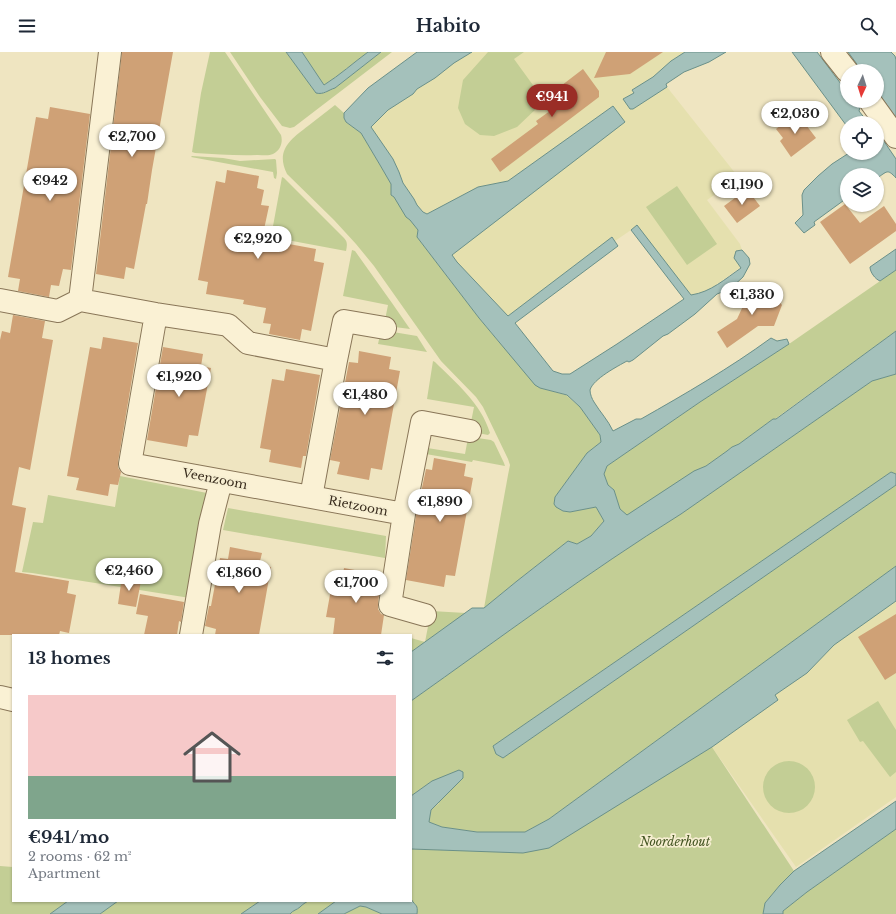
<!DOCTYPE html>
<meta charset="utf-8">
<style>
:root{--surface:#fff;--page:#f2f2f3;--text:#1f2937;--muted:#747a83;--line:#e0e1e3;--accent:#9a2d26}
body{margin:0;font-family:"Libre Baskerville",serif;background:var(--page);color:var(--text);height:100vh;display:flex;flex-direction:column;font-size:15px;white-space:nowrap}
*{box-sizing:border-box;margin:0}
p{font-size:13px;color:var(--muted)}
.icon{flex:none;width:22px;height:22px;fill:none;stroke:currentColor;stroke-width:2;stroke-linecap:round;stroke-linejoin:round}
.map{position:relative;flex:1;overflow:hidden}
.side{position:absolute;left:12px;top:582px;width:400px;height:268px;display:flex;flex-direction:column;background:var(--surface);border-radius:0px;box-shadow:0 1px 3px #0004}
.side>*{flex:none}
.needle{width:26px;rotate:184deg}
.buttons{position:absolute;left:840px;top:12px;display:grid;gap:8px}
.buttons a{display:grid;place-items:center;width:44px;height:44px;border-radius:50%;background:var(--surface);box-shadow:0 1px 3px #0004;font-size:20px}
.price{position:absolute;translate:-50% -34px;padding:0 9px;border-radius:14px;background:#fff;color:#222;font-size:13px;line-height:26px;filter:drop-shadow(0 1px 2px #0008)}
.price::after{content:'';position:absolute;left:50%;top:24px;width:12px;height:9px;margin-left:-6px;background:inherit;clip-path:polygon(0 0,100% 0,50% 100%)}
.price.current{background:var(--accent);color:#fff}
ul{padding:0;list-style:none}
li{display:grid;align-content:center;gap:8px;height:212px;padding:0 16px}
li+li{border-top:1px solid var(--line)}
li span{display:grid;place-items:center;height:124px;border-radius:0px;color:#555}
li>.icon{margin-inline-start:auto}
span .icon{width:72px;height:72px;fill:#fffc;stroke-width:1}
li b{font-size:17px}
h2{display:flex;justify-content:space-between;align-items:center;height:48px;padding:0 16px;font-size:17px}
header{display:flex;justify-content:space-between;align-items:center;height:52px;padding:0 16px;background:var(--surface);font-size:18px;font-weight:700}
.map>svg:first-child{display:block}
.farmland{fill:#e5e0ae}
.green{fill:#c3ce95}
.water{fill:#a4c1bb;stroke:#6a9089}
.building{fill:#cfa176}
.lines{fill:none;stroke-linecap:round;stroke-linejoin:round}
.minor-casing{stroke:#897658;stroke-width:24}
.minor{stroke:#faf1d4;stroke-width:22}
.labels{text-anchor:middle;stroke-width:3.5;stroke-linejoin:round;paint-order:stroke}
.street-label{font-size:12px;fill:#392c1d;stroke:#f6eed1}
.park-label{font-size:12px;font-style:italic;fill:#455623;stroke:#f6eed1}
</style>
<header><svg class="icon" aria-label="menu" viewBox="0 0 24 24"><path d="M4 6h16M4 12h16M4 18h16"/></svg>Habito<svg class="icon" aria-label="search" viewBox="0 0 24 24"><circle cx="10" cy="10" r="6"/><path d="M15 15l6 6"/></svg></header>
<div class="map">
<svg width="896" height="862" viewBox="0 0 896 862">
<rect width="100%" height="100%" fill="#efe5c1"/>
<path class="farmland" d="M472,0H685L671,9L653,25L632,38L634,41L623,47L633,57L667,35L739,126L707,148L740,192L742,198L736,199L741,215L712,236L700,242L691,243L631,177V178L615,189L612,185L508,264L457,210L452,203L624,70L613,54L508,129L478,135L427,162L424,160L417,153L414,147L403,131L399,120L393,107L371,75L388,58L413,42L417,37L435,26L454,11Z
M896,549V745L796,815L712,695L778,648L775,643L807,621L834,593Z"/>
<path class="green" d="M210,0H225L281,83C283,90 281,98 273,102C269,104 263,103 258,103C237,104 216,102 195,101L192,100L201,41Z
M230,0H286L316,41H325L330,37L335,36L381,0H392L294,75L290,76L282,74L260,45Z
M302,0H368C353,11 340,23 324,33Z
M488,0H524L514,7L538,40L537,56L517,75L494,84L480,83L465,72L458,56L463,28Z
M335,53L344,61V66L346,70L361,81L380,113L391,132V143L394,145L418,178L417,185L479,266L493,283L540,336L566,343L580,355L600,383L601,390L587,401L555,445L554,452L563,459L570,460L596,455L604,469L591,484L577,492L568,489L517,529L484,556L508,423L510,413L508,407L483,355L476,345L441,309L374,214L356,192L334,168L287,122C275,98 291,87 308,74C317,67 326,60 335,53Z
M192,104L223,106L240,109L275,107L276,108L277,121L276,127L274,126L273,120L191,105Z
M282,125L284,126L344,186C348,190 347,194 346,199L271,185Z
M677,134L717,192L687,213L646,155Z
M352,198L355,199L392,251L410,277L387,274L385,268L388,253L343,244Z
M896,218V279L775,367H773L739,392L732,395L727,399L706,414L694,420L627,464L620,457L614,438L608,433L604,422L607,414L700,350L789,292Z
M387,279L417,284L427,300L378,292L380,283Z
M433,309L435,310C456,331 481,351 490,381L488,383L473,380L471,370L474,355L427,347Z
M896,322V422L891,420L493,694L496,702L503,706L896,433V514L549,767L525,780H477L442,775L429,770L431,758L439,751L432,729L411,744V649C500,586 588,520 681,462L872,329Z
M471,385L491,388L494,390L504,411L505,414L473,408L472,410L420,401L421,395L465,402L468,386Z
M120,424L207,441L190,546L32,521L22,520L33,470L43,471L48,443L115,455Z
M228,456L386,484L385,506L223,478Z
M431,559L466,561L411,600V586L425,590Z
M878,649L896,678V720L890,725L863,689L860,690L847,668Z
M712,695L794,819L780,833L765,851L763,862H414L411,849V797L452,798L549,780L697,704Z
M763 735a26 26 0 1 1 52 0a26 26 0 1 1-52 0Z
M896,777V862H783V859L807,840Z
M0,814L13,815V849H68L50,862H0Z
M118,849H260L241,862H100Z
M308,849H336L318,862H290C293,858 297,858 300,855C303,852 305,851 308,849Z
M360,854L366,855L382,862H344Z"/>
<path class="water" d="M286,0H302L324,33C340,23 353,11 368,0H381L335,36C328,38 324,43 316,41Z
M417,0H472L454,11L435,26L417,37L413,42L388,58L371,75L393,107L399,120L403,131L414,147L417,153L423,160L427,162L478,135L508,129L613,54L625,70L452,203L457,210L508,264L612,185L618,194L515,271L553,319L562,322H570L617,292L684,247L631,178L637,173L691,243C711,240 725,227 741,216L734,206L736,199L742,198L749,206L750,212L743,225L730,237L717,242L695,262L668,282L663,284L633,308L629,310L627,309C618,314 593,327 590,338C590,342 592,347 594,350C600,360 608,368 613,379L636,367H641C685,342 730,316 771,286L777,289L787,287L789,292L700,350L607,414L604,422L608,433L614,438L620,457L627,463L694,419L706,414L727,399L732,395L739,392L773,367H776L896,279V322L872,329L681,462C588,520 500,586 411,649V600L472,556H484L517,529L568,489L577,492L591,484L604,469L596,455L570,460L563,459L556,455L554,452L555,445L587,401L601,390L600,383L580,355L567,343L540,336L535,333L479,266L417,185L418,178L410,168L406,165L394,145L391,143V132L380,113L361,81L346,70L344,66V61L368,36Z
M685,0H726L709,10L684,20L666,32L667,35L633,57H630L623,47L634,41L632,38L653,25L671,9Z
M792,0H817L847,40V49H854L858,55H860L859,59L866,68H869L871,71H857L856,69L851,71H847V72L846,73Z
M848,0H891L895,4L896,8V66L877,39V19H862Z
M877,79L896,107V126C887,116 887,120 877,126V123H847V146L814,170L815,173L804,181L795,171L803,163L802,143L804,138L818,124L832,112L849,101H877Z
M896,197V218L880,229C875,227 870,220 870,215Z
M891,420L896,422V433L503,706L496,702L493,694Z
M896,514V549L834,593L807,621L775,643L778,648L712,695L549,796L523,801L411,797V744L432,729L459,718L463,720V726L431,758L429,770L442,775L477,780H525L549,767Z
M896,749V777L807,840L783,859V862H763L765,851L780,833L794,819Z
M411,847C416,855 418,852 417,862H382L366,855L360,854L344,862H318L336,849H411Z
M68,849H118L100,862H50Z
M260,849H308C305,851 303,852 300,855C297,858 293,858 290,862H241Z"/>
<path class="building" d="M122,0H173L152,118L147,152H146L134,217L126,215L124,227L96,222Z
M606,0H663L630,22L594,26Z
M583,17L599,39V45L500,120L491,107L538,72L536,69L561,51L553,40Z
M50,55L90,62L71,218L63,217L59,234L51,233L49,245L18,239L20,227L8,225L36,65L48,67Z
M797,61L816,86L791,105L780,89L783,86L776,77Z
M227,118L259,124L257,136L264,138L261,153L269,154L263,182L279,187L278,190L316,197L314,209L324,211L311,279L302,277L300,288L269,282L271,272L263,271L266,256L243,252L244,248L206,242L208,230L198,228L216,129L225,131Z
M747,137L760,154L737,171L724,154Z
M845,152L860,171L884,154L896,172V179L850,212L820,170Z
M750,239H771L782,253L774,274H758L727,296L717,280L737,267Z
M13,263L45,269L42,286L53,288L30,418L19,415L12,453L26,456L15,520L69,529L67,541L76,543L69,581L60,579L59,583H0V288L2,279L10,281Z
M103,285L138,291L118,410V416L121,420L118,433L110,432L108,444L76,438L79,426L67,424L90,295L101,297Z
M163,295L203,302L201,314L211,316L198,384L189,383L187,395L147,388Z
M359,299L391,305L389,317L400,319L382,418L371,416L369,428L337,422L340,410L330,408L349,310L358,311Z
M286,317L320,323L306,404H303L301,416L269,410L271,398L260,396L272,327L284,329Z
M434,406L466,412L464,424L473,426L455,524L446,523L444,535L406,528L416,464L426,417L432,418Z
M230,495L262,501L259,513L271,515L259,583H215L216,577L205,574L209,554H211L220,506L228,507Z
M344,516L382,523L378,551V557L381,562L384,563L381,583H333L335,566L326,565L333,526L342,528Z
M122,525L141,529L136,555L118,552Z
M140,542L184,550L181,570L179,569L177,583H144L148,564L136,562Z
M896,562V621L885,628L858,585Z"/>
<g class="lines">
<g class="minor-casing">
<path id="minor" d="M832,0L847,19
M870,49L896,85
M0,248L58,259L80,248L156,262L228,273L248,291L336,308
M80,248L110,0
M156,262L130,412L311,445L336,308L344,269L385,276
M311,445L404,462L422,370L470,379
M404,462L390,553L425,563
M191,583L210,472L221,429
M0,645L13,648"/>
</g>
<use href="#minor" class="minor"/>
</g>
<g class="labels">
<g class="street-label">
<text transform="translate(215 427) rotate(11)" y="4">Veenzoom</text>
<text transform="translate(358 454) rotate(11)" y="4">Rietzoom</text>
</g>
<g class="park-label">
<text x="675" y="794">Noorderhout</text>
</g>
</g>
</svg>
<div class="buttons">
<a><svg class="needle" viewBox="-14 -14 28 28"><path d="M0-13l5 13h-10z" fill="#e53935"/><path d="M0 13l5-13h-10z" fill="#747a83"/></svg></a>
<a><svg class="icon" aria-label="locate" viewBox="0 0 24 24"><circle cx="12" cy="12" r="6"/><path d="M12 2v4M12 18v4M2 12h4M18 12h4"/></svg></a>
<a><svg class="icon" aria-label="layers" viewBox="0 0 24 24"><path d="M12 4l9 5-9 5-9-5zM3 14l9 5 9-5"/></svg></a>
</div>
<b class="price current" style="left:552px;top:66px">€941</b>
<b class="price" style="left:795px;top:83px">€2,030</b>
<b class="price" style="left:132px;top:106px">€2,700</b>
<b class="price" style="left:50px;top:150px">€942</b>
<b class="price" style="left:742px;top:154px">€1,190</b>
<b class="price" style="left:258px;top:208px">€2,920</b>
<b class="price" style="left:752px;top:264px">€1,330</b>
<b class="price" style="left:179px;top:346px">€1,920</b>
<b class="price" style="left:365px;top:364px">€1,480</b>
<b class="price" style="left:440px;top:471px">€1,890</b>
<b class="price" style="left:129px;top:540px">€2,460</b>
<b class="price" style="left:239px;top:542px">€1,860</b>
<b class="price" style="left:356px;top:552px">€1,700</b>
<section class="side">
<h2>13 homes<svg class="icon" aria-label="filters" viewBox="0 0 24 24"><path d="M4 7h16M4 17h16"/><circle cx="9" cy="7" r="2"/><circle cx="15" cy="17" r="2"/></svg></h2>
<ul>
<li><span style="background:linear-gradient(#f6c9c9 65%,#7fa58c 0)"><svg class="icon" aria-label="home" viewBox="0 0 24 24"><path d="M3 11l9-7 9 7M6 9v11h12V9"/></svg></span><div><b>€941/mo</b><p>2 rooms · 62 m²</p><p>Apartment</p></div></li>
</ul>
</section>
</div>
